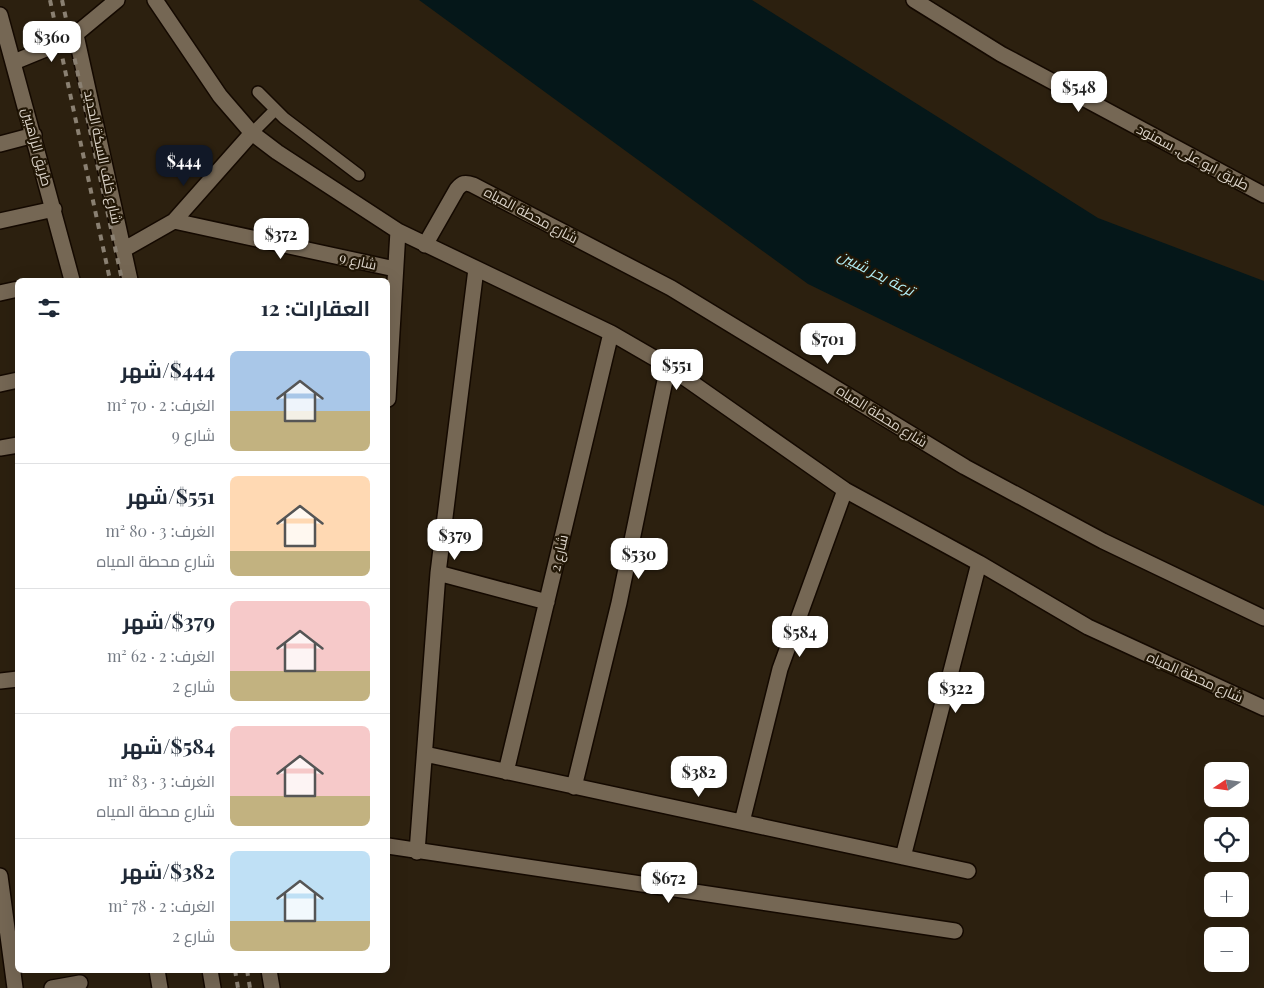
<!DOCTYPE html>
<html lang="ar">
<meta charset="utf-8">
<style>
:root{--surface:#fff;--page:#f6f6f7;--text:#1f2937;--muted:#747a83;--line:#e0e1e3;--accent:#111827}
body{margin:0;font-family:"Playfair Display",Cairo,serif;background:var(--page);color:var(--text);direction:rtl;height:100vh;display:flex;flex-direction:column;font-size:19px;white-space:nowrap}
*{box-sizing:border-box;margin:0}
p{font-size:16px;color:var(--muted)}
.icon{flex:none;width:28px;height:28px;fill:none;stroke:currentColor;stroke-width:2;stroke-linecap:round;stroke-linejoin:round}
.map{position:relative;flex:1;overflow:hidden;direction:ltr}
.side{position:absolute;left:15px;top:278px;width:375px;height:695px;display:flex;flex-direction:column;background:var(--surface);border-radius:8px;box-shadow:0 5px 20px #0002;direction:rtl}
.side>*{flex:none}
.needle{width:32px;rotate:257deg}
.controls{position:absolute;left:1204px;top:762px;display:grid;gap:10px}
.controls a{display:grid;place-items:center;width:45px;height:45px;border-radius:8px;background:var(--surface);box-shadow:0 5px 20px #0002;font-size:25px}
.price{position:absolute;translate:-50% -42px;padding:0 11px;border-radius:10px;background:#fff;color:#222;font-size:16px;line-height:32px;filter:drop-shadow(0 1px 2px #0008)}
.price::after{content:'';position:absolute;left:50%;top:30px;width:15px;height:11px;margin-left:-8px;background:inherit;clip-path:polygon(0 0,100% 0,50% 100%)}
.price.on{background:var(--accent);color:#fff}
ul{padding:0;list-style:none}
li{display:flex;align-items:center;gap:15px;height:125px;padding:0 20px}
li+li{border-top:1px solid var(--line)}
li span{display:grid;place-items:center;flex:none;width:140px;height:100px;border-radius:8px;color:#555}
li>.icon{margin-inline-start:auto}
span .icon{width:60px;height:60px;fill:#fffc;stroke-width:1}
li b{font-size:21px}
h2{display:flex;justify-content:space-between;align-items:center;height:60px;padding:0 20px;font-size:21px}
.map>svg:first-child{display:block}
.water{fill:#051719}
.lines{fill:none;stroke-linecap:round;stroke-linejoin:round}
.service-casing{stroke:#140900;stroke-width:14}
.minor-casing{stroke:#140900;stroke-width:18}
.service{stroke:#756754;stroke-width:11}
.minor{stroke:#756754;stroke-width:15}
.rail{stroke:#8a8072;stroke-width:4;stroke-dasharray:6 6;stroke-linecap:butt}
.labels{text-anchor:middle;stroke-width:4.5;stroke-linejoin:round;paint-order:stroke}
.street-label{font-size:14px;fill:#dbd3c9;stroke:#221706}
.water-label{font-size:15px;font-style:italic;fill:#b3f0f8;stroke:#221706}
</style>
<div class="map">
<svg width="1264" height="988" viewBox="0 0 1264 988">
<rect width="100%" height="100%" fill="#2c200f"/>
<path class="water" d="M419,0H752L1098,218L1264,281V506L808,284Z"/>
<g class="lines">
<g class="service-casing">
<path id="service" d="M258,92L284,118L359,175
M252,133L275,110"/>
</g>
<g class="minor-casing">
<path id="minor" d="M155,0L220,96L252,133L277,152L398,231L611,333L668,366L845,490L979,563L1088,627L1264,708
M914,0L1001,54L1264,195
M0,15L72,280
M76,35L130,280
M14,62L70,39L117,0
M0,144L34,135
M0,221L54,209
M174,221L395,269
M425,245L457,189C462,183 465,182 473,185L671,288L965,467L1103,541L1264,618
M123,250L174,221L252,133
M0,293L18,289
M0,384L18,380
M388,399L398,231
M0,448L18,445
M438,573L547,602
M0,681L18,679
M425,754L968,871
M506,772L611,333
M574,787L619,603L668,366
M742,822L780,669L845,490
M388,846L955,931
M417,852L438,573L476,269
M903,857L979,563
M0,876L15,988
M157,970L160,988
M210,970L213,988
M269,970L272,988
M52,988L80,983"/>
</g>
<use href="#service" class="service"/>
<use href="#minor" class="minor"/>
<path class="rail" d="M50,0L110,280
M62,0L122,280
M235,970L238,988
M247,970L250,988"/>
</g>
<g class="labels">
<g class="street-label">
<text transform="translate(37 147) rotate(75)" y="5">طريق الراهبين</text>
<text transform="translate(103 157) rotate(78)" y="5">شارع خلف السكة الحديد</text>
<text transform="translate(1193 157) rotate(28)" y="5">طريق ابو على, سمنود</text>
<text transform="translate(531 215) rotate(28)" y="5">شارع محطة المياه</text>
<text transform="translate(358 261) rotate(12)" y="5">شارع 9</text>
<text transform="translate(882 416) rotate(32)" y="5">شارع محطة المياه</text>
<text transform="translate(559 553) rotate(-77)" y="5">شارع 2</text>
<text transform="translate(1195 677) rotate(24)" y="5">شارع محطة المياه</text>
</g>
<g class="water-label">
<text transform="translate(876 273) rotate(27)" y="5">ترعة بحر شبين</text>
</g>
</g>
</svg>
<div class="controls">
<a><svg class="needle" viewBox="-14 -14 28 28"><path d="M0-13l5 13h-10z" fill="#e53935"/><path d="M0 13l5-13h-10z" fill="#747a83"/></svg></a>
<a><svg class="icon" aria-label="locate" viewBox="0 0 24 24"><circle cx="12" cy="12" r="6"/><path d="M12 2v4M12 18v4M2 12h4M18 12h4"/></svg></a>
<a>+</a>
<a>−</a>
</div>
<b class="price" style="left:52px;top:63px">$360</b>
<b class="price" style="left:1079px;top:113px">$548</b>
<b class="price on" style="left:184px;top:187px">$444</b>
<b class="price" style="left:281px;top:260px">$372</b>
<b class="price" style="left:828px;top:365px">$701</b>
<b class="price" style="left:677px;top:391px">$551</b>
<b class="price" style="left:455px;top:561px">$379</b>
<b class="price" style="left:639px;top:580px">$530</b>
<b class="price" style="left:800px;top:658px">$584</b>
<b class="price" style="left:956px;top:714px">$322</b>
<b class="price" style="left:699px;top:798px">$382</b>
<b class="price" style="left:669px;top:904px">$672</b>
<section class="side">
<h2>العقارات: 12<svg class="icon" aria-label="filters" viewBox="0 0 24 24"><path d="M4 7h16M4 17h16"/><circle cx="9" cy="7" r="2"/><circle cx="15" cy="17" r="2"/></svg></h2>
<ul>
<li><span style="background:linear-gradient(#a9c7e8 60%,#c2b280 0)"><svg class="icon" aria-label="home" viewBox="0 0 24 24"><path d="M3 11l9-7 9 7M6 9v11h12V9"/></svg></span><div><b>$444/شهر</b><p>الغرف: 2 · 70 m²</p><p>شارع 9</p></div></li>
<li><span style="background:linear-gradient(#ffd9b3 75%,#c2b280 0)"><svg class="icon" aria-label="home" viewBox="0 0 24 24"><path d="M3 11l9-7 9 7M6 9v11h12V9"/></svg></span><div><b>$551/شهر</b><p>الغرف: 3 · 80 m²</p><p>شارع محطة المياه</p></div></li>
<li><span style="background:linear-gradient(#f6c9c9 70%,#c2b280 0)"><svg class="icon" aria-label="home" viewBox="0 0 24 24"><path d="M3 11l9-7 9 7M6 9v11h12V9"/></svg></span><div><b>$379/شهر</b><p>الغرف: 2 · 62 m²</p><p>شارع 2</p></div></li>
<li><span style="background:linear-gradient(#f6c9c9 70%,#c2b280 0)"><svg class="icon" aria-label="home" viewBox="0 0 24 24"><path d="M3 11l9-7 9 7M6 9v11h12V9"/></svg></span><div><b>$584/شهر</b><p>الغرف: 3 · 83 m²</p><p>شارع محطة المياه</p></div></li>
<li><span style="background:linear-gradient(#bfe0f5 70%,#c2b280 0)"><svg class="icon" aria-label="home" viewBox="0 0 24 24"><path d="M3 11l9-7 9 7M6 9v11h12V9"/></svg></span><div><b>$382/شهر</b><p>الغرف: 2 · 78 m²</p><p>شارع 2</p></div></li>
</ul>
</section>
</div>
